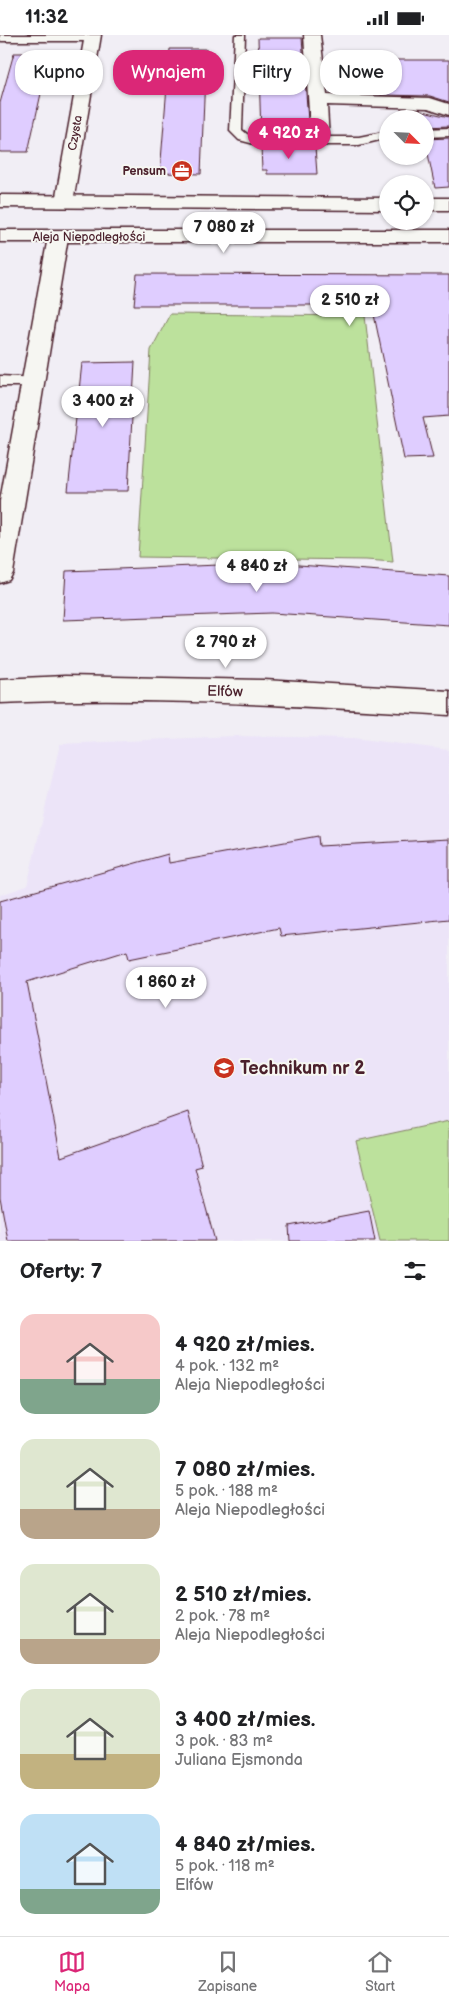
<!DOCTYPE html>
<html lang="pl">
<meta charset="utf-8">
<style>
:root{--surface:#fff;--page:#f2f2f2;--text:#202124;--muted:#757577;--line:#e0e0e0;--accent:#db2777}
body{margin:0;font-family:"Balsamiq Sans",sans-serif;background:var(--page);color:var(--text);height:100vh;display:flex;flex-direction:column;font-size:19px;white-space:nowrap}
*{box-sizing:border-box;margin:0}
p{font-size:16px;color:var(--muted)}
.icon{flex:none;width:28px;height:28px;fill:none;stroke:currentColor;stroke-width:2;stroke-linecap:round;stroke-linejoin:round}
.map{position:relative;height:1206px;overflow:hidden}
.panel{display:flex;flex-direction:column;background:var(--surface);flex:1}
.panel>*{flex:none}
.hud{position:absolute;left:15px;top:15px;width:420px;height:45px;display:flex;gap:10px}
.needle{width:32px;rotate:114deg}
.buttons{position:absolute;left:379px;top:75px;display:grid;gap:10px}
.buttons a{display:grid;place-items:center;width:55px;height:55px;border-radius:50%;background:var(--surface);box-shadow:0 1px 4px #0004;font-size:25px}
.price{position:absolute;translate:-50% -42px;padding:0 11px;border-radius:18px;background:#fff;color:#222;font-size:16px;line-height:32px;filter:drop-shadow(0 1px 2px #0008)}
.price::after{content:'';position:absolute;left:50%;top:30px;width:15px;height:11px;margin-left:-8px;background:inherit;clip-path:polygon(0 0,100% 0,50% 100%)}
.price.active{background:var(--accent);color:#fff}
ul{padding:0;list-style:none}
li{display:flex;align-items:center;gap:15px;height:125px;padding:0 20px}
li span{display:grid;place-items:center;flex:none;width:140px;height:100px;border-radius:15px;color:#555}
li>.icon{margin-inline-start:auto}
span .icon{width:60px;height:60px;fill:#fffc;stroke-width:1}
li b{font-size:21px}
h2{display:flex;justify-content:space-between;align-items:center;height:60px;padding:0 20px;font-size:21px}
.chip{padding:0 18px;border-radius:20px;background:var(--surface);box-shadow:0 1px 4px #0004;font-size:18px;line-height:45px}
.chip.active{background:var(--accent);color:#fff}
.status{display:flex;justify-content:space-between;align-items:center;height:35px;padding:0 25px;background:var(--surface);direction:ltr}
.status svg{height:14px;fill:currentColor}
.dock{display:flex;justify-content:space-around;align-items:center;height:70px;border-top:1px solid var(--line);background:var(--surface);font-size:14px;color:var(--muted)}
.dock a{display:grid;justify-items:center;gap:2px}
.dock .active{color:var(--accent)}
.map>svg:first-child{display:block}
.built{fill:#ece4f8}
.green{fill:#bce19c;stroke:#838064}
.building{fill:#dfcdff;stroke:#4a1f2b}
.lines{fill:none;stroke-linecap:round;stroke-linejoin:round}
.service-casing{stroke:#4a1f2b;stroke-width:3}
.minor-casing{stroke:#4a1f2b;stroke-width:3}
.tertiary-casing{stroke:#4a1f2b;stroke-width:3}
.service{fill:#f6f6f2;fill-rule:evenodd}
.minor{fill:#f6f6f2;fill-rule:evenodd}
.tertiary{fill:#f6f6f2;fill-rule:evenodd}
.labels{text-anchor:middle;stroke-width:4;stroke-linejoin:round;paint-order:stroke}
.far-street-label{font-size:12px;fill:#4a1f2b;stroke:#f6f6f2}
.far-poi-label{font-size:12px;font-weight:bold;fill:#4a1f2b;stroke:#f6f6f2;text-anchor:end}
.street-label{font-size:15px;fill:#4a1f2b;stroke:#f6f6f2}
.near-poi-label{font-size:18px;font-weight:bold;fill:#4a1f2b;stroke:#f6f6f2;text-anchor:start}
</style>
<div class="status"><b>11:32</b><svg viewBox="0 0 49 12"><path d="M0 12V9h3v3zM5 12V6h3v6zM10 12V3h3v9zM15 12V0h3v12zM26 1h20v11H26zM47 4h2v5h-2z"/></svg></div>
<div class="map">
<svg width="449" height="1206" viewBox="0 0 449 1206">
<rect width="100%" height="100%" fill="#f1eef5"/>
<filter id="ink" filterUnits="userSpaceOnUse"><feTurbulence type="fractalNoise" baseFrequency=".02" numOctaves="2"/><feDisplacementMap in="SourceGraphic" scale="10" xChannelSelector="R" yChannelSelector="G"/><feConvolveMatrix kernelMatrix="1 2 1 2 8 2 1 2 1" color-interpolation-filters="sRGB"/></filter>
<g filter="url(#ink)">
<path class="built" d="M234,701L354,703L449,715V1206H0V860L27,851L60,709Z"/>
<path class="green" d="M170,279L365,281L393,527L366,525L138,522L151,315Z
M449,1086V1206H380L356,1106Z"/>
<path class="building" d="M258,3H302L309,100H261Z
M170,14H206L201,139L160,138Z
M14,18H50L28,117H0V68Z
M325,25H449V67L430,61L381,60L380,53L328,55Z
M419,75L449,82V91L425,92V84H421Z
M449,103V152L435,153L425,104Z
M261,112H315L317,139H267V135H262Z
M137,239L449,240V381L423,383L433,423L404,424L372,270H134Z
M135,327L128,456H68L82,328Z
M271,528L449,541V590L272,578L63,585L66,536Z
M318,801L319,811L449,804V884L281,901L279,893L129,924L127,916L27,947L61,1122L188,1077L202,1131L195,1133L215,1206H8L0,1162V866L168,819L169,828Z
M369,1176L375,1206H290L289,1191Z"/>
<g class="lines">
<g class="service-casing">
<path id="service" d="M0,0H93L97,3L92,6H0Z
M235,0H245L242,95L247,99L258,102H359L388,96V103L359,110H258L239,105L230,96Z
M449,93V101L425,102V94Z
M0,341L38,343L41,347L38,351H0Z"/>
</g>
<g class="minor-casing">
<path id="minor" d="M85,0H101L73,167L71,171H57L55,167Z
M304,0H320L327,60L430,63L449,69V80L428,73L327,70L329,106L326,110H314L311,106Z
M58,196L65,198L68,202L13,538L9,545L0,548V466L48,202L51,198Z
M65,641L264,645L449,656V680C300,671 150,661 0,668V644Z"/>
</g>
<g class="tertiary-casing">
<path id="tertiary" d="M0,160L388,163V175L0,172Z
M425,163H449V175H425Z
M0,195H449V207H0Z"/>
</g>
<use href="#service" class="service"/>
<use href="#minor" class="minor"/>
<use href="#tertiary" class="tertiary"/>
</g>
</g>
<defs>
<g id="office-disc" transform="scale(1.125)"><circle r="9.5" fill="#c8321e" stroke="#f6f6f2"/><path d="M-6-3h4V-5.5h4V-3h4V5H-6ZM-1-4.5V-3h2v-1.5ZM-6 0V1H6V0Z" fill="#fff"/></g>
<g id="school-disc" transform="scale(1.125)"><circle r="9.5" fill="#c8321e" stroke="#f6f6f2"/><path d="M0-5L7-2L0 1L-7-2ZM-4 1L0 2.5L4 1V4Q0 6-4 4Z" fill="#fff"/></g>
</defs>
<g fill-rule="evenodd">
<use href="#office-disc" x="182" y="136"/>
<use href="#school-disc" x="224" y="1033"/>
</g>
<g class="labels">
<g class="far-street-label">
<text transform="translate(75 98) rotate(-80)" y="4">Czysta</text>
<text x="89" y="206">Aleja Niepodległości</text>
</g>
<g class="far-poi-label">
<text x="166" y="140">Pensum</text>
</g>
<g class="street-label">
<text transform="translate(225 656) rotate(1)" y="5">Elfów</text>
</g>
<g class="near-poi-label">
<text x="240" y="1039">Technikum nr 2</text>
</g>
</g>
</svg>
<div class="buttons">
<a><svg class="needle" viewBox="-14 -14 28 28"><path d="M0-13l5 13h-10z" fill="#e53935"/><path d="M0 13l5-13h-10z" fill="#757577"/></svg></a>
<a><svg class="icon" aria-label="locate" viewBox="0 0 24 24"><circle cx="12" cy="12" r="6"/><path d="M12 2v4M12 18v4M2 12h4M18 12h4"/></svg></a>
</div>
<b class="price active" style="left:289px;top:125px">4 920 zł</b>
<b class="price" style="left:224px;top:219px">7 080 zł</b>
<b class="price" style="left:350px;top:292px">2 510 zł</b>
<b class="price" style="left:103px;top:393px">3 400 zł</b>
<b class="price" style="left:257px;top:558px">4 840 zł</b>
<b class="price" style="left:226px;top:634px">2 790 zł</b>
<b class="price" style="left:166px;top:974px">1 860 zł</b>
<div class="hud">
<a class="chip">Kupno</a>
<a class="chip active">Wynajem</a>
<a class="chip">Filtry</a>
<a class="chip">Nowe</a>
</div>
</div>
<section class="panel">
<h2>Oferty: 7<svg class="icon" aria-label="filters" viewBox="0 0 24 24"><path d="M4 7h16M4 17h16"/><circle cx="9" cy="7" r="2"/><circle cx="15" cy="17" r="2"/></svg></h2>
<ul>
<li><span style="background:linear-gradient(#f6c9c9 65%,#7fa58c 0)"><svg class="icon" aria-label="home" viewBox="0 0 24 24"><path d="M3 11l9-7 9 7M6 9v11h12V9"/></svg></span><div><b>4 920 zł/mies.</b><p>4 pok. · 132 m²</p><p>Aleja Niepodległości</p></div></li>
<li><span style="background:linear-gradient(#dfe7d0 70%,#b9a48a 0)"><svg class="icon" aria-label="home" viewBox="0 0 24 24"><path d="M3 11l9-7 9 7M6 9v11h12V9"/></svg></span><div><b>7 080 zł/mies.</b><p>5 pok. · 188 m²</p><p>Aleja Niepodległości</p></div></li>
<li><span style="background:linear-gradient(#dfe7d0 75%,#b9a48a 0)"><svg class="icon" aria-label="home" viewBox="0 0 24 24"><path d="M3 11l9-7 9 7M6 9v11h12V9"/></svg></span><div><b>2 510 zł/mies.</b><p>2 pok. · 78 m²</p><p>Aleja Niepodległości</p></div></li>
<li><span style="background:linear-gradient(#dfe7d0 65%,#c2b280 0)"><svg class="icon" aria-label="home" viewBox="0 0 24 24"><path d="M3 11l9-7 9 7M6 9v11h12V9"/></svg></span><div><b>3 400 zł/mies.</b><p>3 pok. · 83 m²</p><p>Juliana Ejsmonda</p></div></li>
<li><span style="background:linear-gradient(#bfe0f5 75%,#7fa58c 0)"><svg class="icon" aria-label="home" viewBox="0 0 24 24"><path d="M3 11l9-7 9 7M6 9v11h12V9"/></svg></span><div><b>4 840 zł/mies.</b><p>5 pok. · 118 m²</p><p>Elfów</p></div></li>
</ul>
</section>
<nav class="dock">
<a class="active"><svg class="icon" aria-label="map" viewBox="0 0 24 24"><path d="M3 6l6-2 6 2 6-2v14l-6 2-6-2-6 2zM9 4v14M15 6v14"/></svg>Mapa</a>
<a><svg class="icon" aria-label="saved" viewBox="0 0 24 24"><path d="M7 4h10v16l-5-4-5 4z"/></svg>Zapisane</a>
<a><svg class="icon" aria-label="home" viewBox="0 0 24 24"><path d="M3 11l9-7 9 7M6 9v11h12V9"/></svg>Start</a>
</nav>
